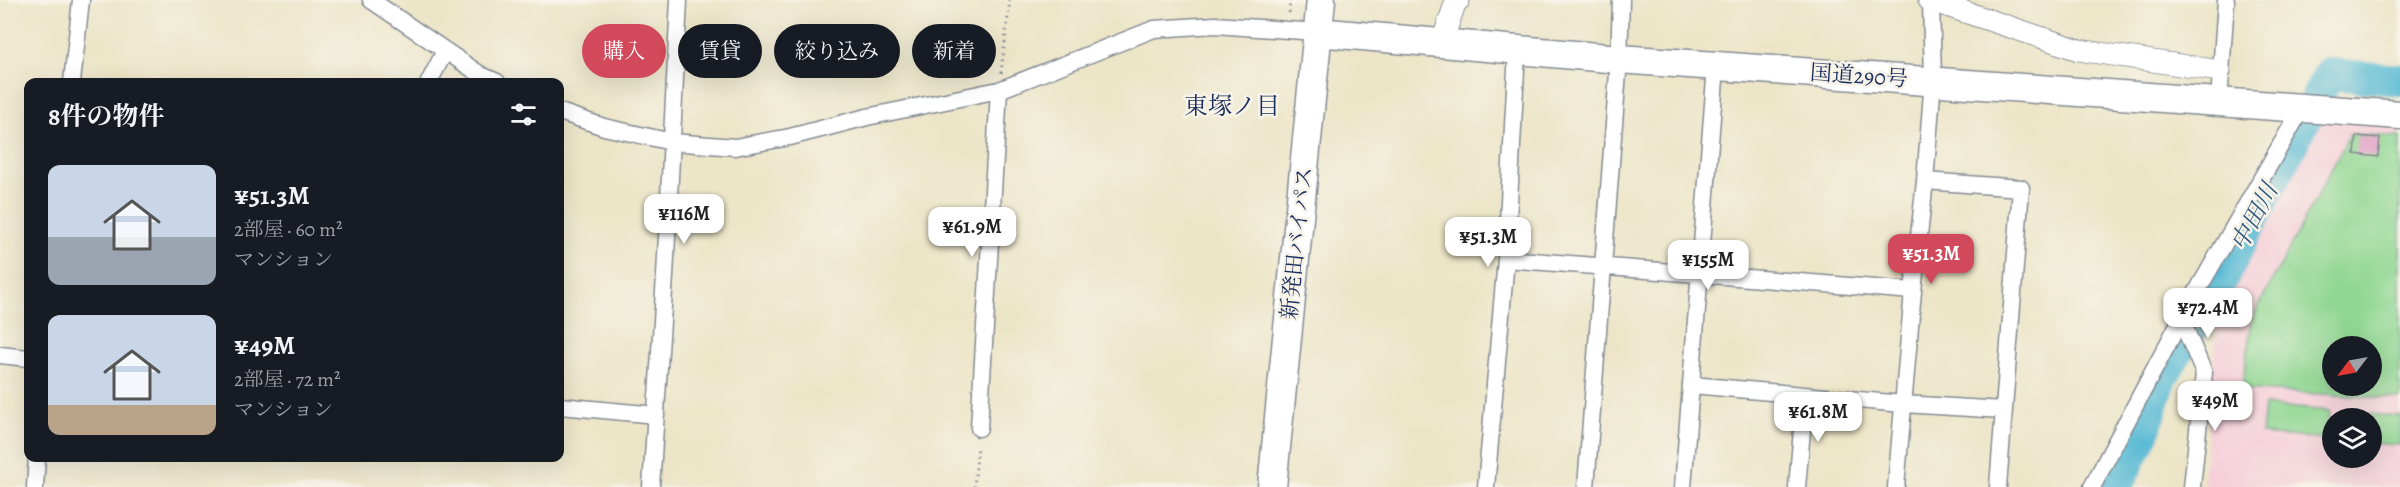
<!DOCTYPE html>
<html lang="ja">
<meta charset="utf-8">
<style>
:root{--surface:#171b24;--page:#242831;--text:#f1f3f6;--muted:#9ea1a6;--accent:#d1495b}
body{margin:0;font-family:Alegreya,"Noto Serif JP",serif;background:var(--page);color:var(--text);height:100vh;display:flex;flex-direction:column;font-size:22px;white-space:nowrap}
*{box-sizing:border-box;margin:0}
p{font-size:20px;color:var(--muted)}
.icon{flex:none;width:33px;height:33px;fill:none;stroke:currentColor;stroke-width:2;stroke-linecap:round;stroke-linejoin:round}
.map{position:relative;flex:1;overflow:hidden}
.panel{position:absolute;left:24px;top:78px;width:540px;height:384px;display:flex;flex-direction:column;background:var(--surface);border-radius:12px;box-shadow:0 6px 24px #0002}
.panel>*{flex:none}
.banner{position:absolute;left:582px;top:24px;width:570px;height:54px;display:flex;gap:12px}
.needle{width:39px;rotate:238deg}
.controls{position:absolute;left:2322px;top:336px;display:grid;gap:12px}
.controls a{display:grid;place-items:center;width:60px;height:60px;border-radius:50%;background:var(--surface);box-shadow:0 6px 24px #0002;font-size:30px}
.price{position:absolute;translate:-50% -51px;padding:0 14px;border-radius:12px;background:#fff;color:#222;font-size:20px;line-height:39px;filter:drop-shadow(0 2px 3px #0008)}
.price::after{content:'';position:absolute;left:50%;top:36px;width:18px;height:14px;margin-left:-9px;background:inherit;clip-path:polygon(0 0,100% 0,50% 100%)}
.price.selected{background:var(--accent);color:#fff}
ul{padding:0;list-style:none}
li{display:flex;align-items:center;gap:18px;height:150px;padding:0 24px}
li span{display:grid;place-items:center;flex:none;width:168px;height:120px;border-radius:12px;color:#555}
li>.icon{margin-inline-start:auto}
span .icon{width:72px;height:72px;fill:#fffc;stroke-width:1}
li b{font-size:26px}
h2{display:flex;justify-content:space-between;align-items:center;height:72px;padding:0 24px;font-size:26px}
.tag{padding:0 21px;border-radius:27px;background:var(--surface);box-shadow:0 6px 24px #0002;font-size:21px;line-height:54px}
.tag.selected{background:var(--accent);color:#fff}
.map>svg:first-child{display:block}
.built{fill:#f5cfd9;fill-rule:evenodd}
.green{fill:#8fd792;stroke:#558378;stroke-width:1.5;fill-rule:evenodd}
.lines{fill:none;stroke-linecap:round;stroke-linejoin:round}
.river{stroke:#56bad4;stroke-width:32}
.building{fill:#e29dc4}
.minor-casing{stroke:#848a92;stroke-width:19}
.tertiary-casing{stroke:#848a92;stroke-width:23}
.trunk-casing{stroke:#848a92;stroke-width:31}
.path{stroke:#848a92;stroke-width:3;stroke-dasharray:1.5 4.5;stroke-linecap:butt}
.minor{stroke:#fff;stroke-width:16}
.tertiary{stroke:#fff;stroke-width:21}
.trunk{stroke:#fff;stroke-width:28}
.labels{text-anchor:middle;stroke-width:5;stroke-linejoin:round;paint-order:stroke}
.street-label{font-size:22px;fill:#1b2f5e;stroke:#f7f3e8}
.neighbourhood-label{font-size:24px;fill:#1b2f5e;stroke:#f7f3e8}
.water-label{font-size:24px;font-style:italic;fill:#2d5981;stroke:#f7f3e8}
</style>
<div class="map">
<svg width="2400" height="487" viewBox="0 0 2400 487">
<rect width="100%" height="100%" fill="#f7f3e8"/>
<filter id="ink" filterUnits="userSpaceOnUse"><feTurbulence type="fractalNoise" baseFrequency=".0167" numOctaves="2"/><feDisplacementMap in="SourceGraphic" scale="12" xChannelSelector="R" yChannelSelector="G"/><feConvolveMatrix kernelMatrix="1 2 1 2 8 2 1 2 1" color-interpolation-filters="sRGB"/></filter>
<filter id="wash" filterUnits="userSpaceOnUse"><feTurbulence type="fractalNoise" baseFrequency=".008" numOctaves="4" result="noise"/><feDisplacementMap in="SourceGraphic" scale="24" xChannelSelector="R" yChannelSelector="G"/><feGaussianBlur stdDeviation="1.35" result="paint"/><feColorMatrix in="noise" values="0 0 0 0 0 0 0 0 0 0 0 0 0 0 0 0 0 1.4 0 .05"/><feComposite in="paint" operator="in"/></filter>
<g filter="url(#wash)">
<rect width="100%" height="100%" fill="#ece5c7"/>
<path class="built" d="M2319,119L2400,126V487H2203L2217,322ZM2332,346H2372V386H2332ZM2332,418H2372V458H2332Z"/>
<path class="green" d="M2350,134L2400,137V399L2242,389L2252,319ZM2332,346H2372V386H2332Z
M2264,405L2330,411L2327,439L2261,434Z
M2368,414L2400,416V445L2372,443V418H2368Z"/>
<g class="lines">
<path class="river" d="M2116,487L2144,433L2161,379L2224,275L2329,74L2400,80"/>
</g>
<g id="blocks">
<path class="building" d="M2357,136L2380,138L2378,157L2355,154Z"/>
</g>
</g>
<g filter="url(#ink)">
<use href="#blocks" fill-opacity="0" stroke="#848a92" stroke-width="1.5"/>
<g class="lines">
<g class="minor-casing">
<path id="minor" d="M371,0L481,75L497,82
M72,82L81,0
M429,82L445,51
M2219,102L2226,0
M560,112L604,127L672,142L735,147L790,137L867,117L999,90L1154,29L1215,25L1317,32
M1925,181L2021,188L1998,487
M1506,259L1913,291
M2181,319L2204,373L2192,487
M0,355L28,358
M1692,385L1903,404L2003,410
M560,406L656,415
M979,428L999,90
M35,487L37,458
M651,487L665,276L679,0
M1486,487L1506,259L1517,50
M1586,487L1619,59L1621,0
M1683,487L1716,66
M1797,487L1805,396
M1896,487L1913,291L1925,181L1933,80L1931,0
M2092,487L2181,319L2302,108"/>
</g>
<g class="tertiary-casing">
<path id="tertiary" d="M1929,0L2079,50L2220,71
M1442,42L1456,1L1459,0"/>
</g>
<g class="trunk-casing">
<path id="trunk" d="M1317,32L1619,59L2400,115
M1272,487L1321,0"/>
</g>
<path class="path" d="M1289,13L1290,0
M1001,73L1010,0
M974,487L978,445"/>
<use href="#minor" class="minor"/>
<use href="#tertiary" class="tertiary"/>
<use href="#trunk" class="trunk"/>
</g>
</g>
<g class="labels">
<g class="street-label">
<text transform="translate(1859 75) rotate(4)" y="8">国道290号</text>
<text transform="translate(1296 243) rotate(-84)" y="8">新発田バイパス</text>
</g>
<g class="neighbourhood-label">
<text x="1232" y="114">東塚ノ目</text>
</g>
<g class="water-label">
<text transform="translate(2254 217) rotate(-62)" y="8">中田川</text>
</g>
</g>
</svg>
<div class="controls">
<a><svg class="needle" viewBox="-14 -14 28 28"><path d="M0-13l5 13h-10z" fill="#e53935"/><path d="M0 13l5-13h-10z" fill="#9ea1a6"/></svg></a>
<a><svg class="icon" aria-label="layers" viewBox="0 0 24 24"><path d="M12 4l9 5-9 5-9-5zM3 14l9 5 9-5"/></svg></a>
</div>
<b class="price" style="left:684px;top:245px">¥116M</b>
<b class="price" style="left:972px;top:258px">¥61.9M</b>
<b class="price" style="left:1488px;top:268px">¥51.3M</b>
<b class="price selected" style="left:1931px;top:285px">¥51.3M</b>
<b class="price" style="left:1708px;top:291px">¥155M</b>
<b class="price" style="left:2208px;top:339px">¥72.4M</b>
<b class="price" style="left:2215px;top:432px">¥49M</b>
<b class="price" style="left:1818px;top:443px">¥61.8M</b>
<div class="banner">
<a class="tag selected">購入</a>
<a class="tag">賃貸</a>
<a class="tag">絞り込み</a>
<a class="tag">新着</a>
</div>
<section class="panel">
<h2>8件の物件<svg class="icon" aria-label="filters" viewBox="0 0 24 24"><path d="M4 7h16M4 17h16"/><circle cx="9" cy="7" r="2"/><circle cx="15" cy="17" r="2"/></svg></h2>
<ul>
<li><span style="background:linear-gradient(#c9d6e8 60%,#9aa5b1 0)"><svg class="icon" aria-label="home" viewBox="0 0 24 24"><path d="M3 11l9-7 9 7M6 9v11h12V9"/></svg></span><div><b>¥51.3M</b><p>2部屋 · 60 m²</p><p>マンション</p></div></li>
<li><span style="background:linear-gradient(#c9d6e8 75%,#b9a48a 0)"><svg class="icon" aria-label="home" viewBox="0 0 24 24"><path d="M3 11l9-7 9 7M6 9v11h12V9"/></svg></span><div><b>¥49M</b><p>2部屋 · 72 m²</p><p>マンション</p></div></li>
</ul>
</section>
</div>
